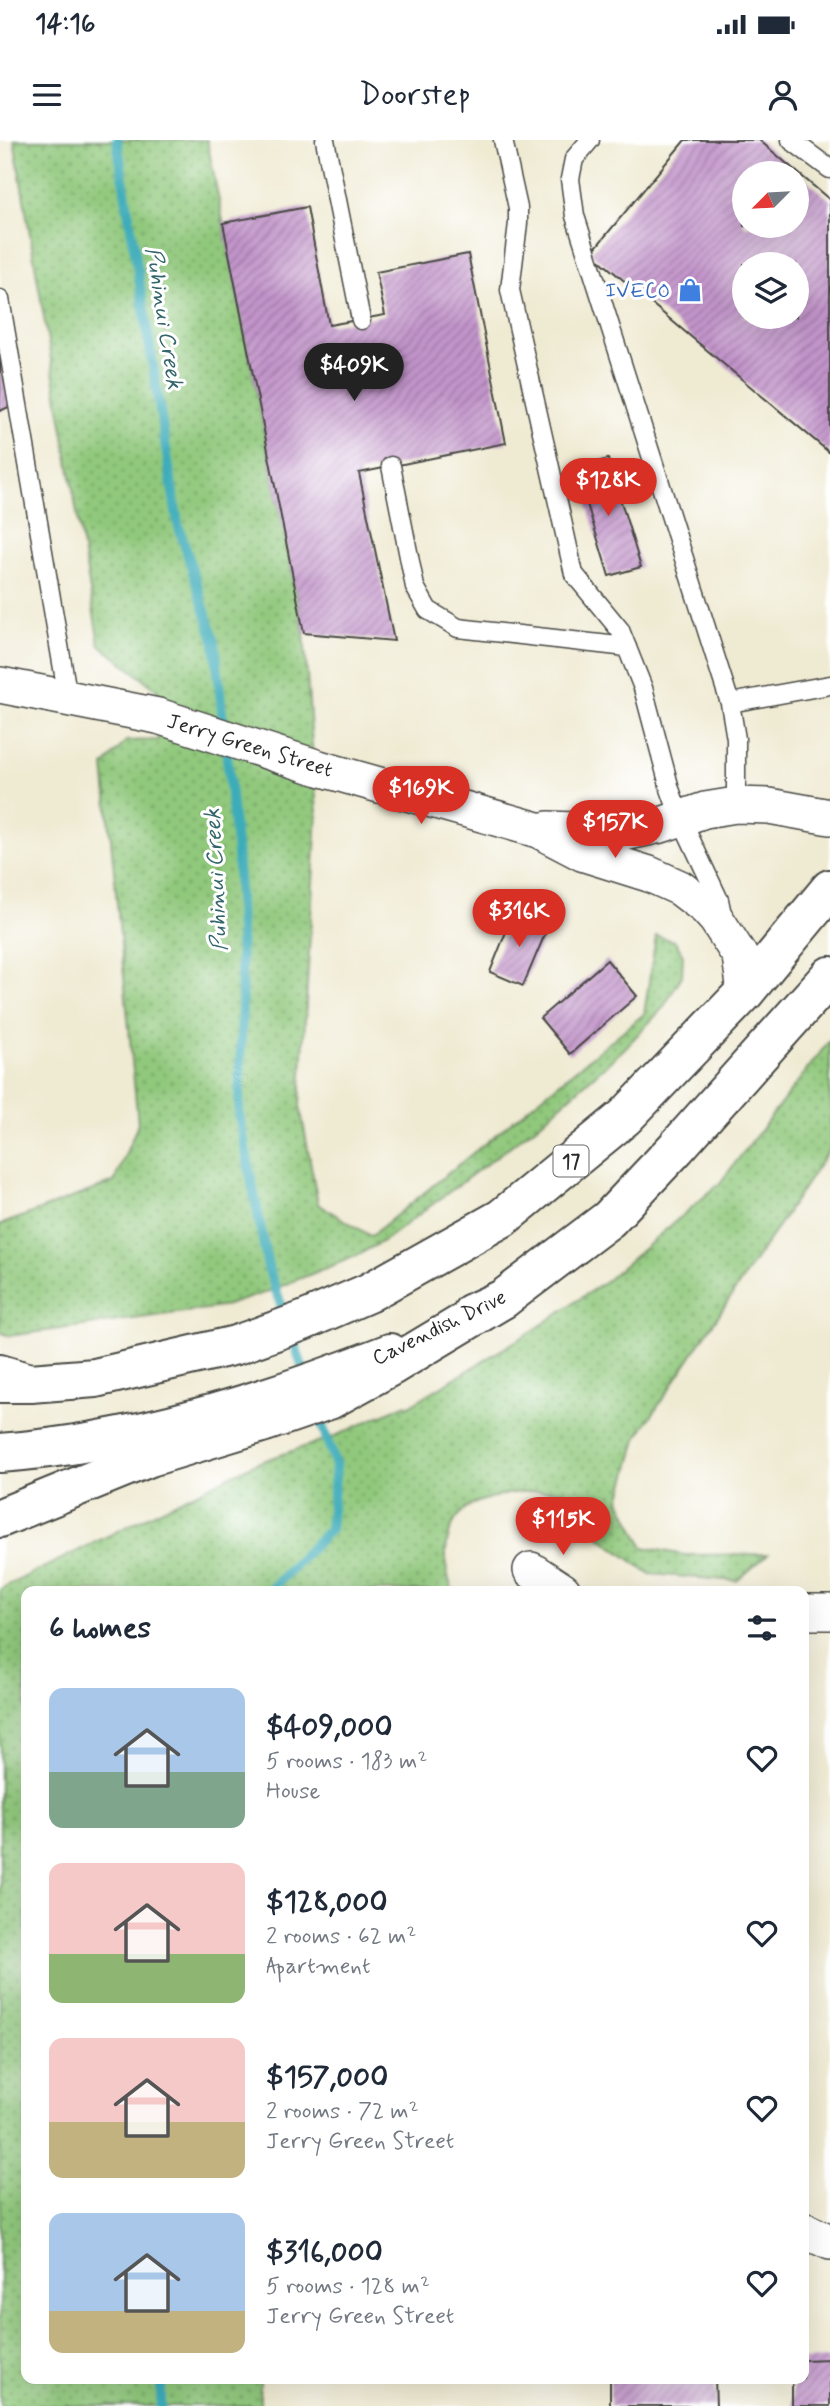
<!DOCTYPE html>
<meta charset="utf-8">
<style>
:root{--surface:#fff;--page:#f6f6f7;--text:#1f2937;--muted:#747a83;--accent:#d93025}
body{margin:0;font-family:Mynerve,sans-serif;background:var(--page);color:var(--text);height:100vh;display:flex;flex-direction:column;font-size:26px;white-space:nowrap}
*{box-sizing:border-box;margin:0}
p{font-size:23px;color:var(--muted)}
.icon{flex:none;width:38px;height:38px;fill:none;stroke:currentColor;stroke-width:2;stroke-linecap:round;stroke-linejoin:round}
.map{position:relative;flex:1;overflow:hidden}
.side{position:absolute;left:21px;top:1446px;width:788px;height:798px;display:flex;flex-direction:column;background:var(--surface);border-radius:14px;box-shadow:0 7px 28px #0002}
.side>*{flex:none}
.needle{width:46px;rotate:246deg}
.tools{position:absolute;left:732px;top:21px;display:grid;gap:14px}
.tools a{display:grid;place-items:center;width:77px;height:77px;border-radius:50%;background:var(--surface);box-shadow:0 7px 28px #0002;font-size:35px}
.price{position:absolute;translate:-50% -60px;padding:0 16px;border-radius:24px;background:var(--accent);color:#fff;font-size:23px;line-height:46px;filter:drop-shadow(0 2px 4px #0008)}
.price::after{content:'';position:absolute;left:50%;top:42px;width:21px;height:16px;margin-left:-10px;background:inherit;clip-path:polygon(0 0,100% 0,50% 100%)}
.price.active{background:#222;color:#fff}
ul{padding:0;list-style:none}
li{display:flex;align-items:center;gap:21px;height:175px;padding:0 28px}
li span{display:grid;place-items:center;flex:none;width:196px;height:140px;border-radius:14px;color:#555}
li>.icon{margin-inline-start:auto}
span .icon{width:84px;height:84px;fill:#fffc;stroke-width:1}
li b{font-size:30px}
h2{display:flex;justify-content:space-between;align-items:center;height:84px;padding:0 28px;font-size:30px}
.status{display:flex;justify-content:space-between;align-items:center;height:49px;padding:0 35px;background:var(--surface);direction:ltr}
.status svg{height:19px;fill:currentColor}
header{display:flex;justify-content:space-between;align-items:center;height:91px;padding:0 28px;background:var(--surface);font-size:32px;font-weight:600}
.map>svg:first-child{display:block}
.grass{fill:url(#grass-dots);stroke:#5e7a54;stroke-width:2}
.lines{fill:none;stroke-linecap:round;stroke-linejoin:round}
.stream{stroke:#3dacb9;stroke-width:10}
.building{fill:url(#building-hatch);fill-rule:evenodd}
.service-casing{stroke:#484844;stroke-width:21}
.minor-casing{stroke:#484844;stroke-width:38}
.primary-casing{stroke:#484844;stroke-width:42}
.trunk-casing{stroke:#484844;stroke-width:42}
.motorway-casing{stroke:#484844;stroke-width:42}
.service{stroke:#fff;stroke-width:18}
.minor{stroke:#fff;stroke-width:35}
.primary{stroke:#fff;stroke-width:38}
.trunk{stroke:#fff;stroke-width:38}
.motorway{stroke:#fff;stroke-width:38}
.labels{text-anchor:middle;stroke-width:6;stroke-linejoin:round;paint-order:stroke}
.shield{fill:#fff;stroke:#6b6b6b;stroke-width:2}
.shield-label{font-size:19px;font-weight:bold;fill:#2b2b2b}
.shop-label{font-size:21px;fill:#366cbe;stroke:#fff;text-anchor:end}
.street-label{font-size:21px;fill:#2b2b2b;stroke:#fff}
.water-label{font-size:23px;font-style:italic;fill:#33656b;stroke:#fff}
</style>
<div class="status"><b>14:16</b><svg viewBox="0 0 49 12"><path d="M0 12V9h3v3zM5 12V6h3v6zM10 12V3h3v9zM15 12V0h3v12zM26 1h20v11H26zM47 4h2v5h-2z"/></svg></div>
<header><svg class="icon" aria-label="menu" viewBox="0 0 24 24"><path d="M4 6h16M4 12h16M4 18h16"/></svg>Doorstep<svg class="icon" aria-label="person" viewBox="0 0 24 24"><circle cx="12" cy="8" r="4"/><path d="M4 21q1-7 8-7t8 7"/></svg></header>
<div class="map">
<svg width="830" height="2266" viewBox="0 0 830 2266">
<defs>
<pattern id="grass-dots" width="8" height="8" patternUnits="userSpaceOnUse" patternTransform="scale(1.75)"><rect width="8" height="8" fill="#90c87c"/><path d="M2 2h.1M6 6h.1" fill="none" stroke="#76a366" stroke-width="1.8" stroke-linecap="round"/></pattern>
<pattern id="building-hatch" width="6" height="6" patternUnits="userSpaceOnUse" patternTransform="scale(1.75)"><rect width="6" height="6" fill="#c294ca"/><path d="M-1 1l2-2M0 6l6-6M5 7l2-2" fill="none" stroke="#9e79a4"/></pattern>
</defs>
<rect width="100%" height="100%" fill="#fff"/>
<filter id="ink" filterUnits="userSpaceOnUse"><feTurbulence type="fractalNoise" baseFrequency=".0143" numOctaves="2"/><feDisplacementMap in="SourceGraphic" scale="14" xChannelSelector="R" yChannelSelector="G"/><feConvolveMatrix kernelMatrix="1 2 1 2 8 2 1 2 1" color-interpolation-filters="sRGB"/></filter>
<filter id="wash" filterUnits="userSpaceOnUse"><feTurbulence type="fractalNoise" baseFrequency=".00686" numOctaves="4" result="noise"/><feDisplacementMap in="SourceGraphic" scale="28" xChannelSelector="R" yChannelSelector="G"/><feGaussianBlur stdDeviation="1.57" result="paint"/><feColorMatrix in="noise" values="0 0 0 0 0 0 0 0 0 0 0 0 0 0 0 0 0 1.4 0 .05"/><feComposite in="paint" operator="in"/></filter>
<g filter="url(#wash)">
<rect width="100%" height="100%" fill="#efead2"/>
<path class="grass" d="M14,0H207L304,493L317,674L300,966L318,1064L371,1096L644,874L656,796L675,801L683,815L682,836L663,868L624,909L537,986L385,1100L356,1116L264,1153L221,1167L9,1196L0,1192V1085L114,1042L138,984L104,626L126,601L158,600L157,550L99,504Z
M830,900V1008L638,1296L620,1360L643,1407L684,1415L768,1414L737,1441L650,1434L602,1399L563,1351C535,1350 505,1351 478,1362C443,1375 440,1422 453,1451H26V2238H260V2266H0V1449L254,1324L333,1297L406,1264L407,1267L534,1190L607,1140L719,1044Z"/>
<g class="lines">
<path class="stream" d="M117,0L178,384L215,503L224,591
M226,606L238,725L242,862L239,974L268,1127L286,1179
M291,1193L305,1235
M269,1451L330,1389L336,1326L318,1273
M161,2238V2266"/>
</g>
<g id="blocks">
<path class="building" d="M685,0H759L830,60V313L591,113ZM744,33H796V86H744ZM744,124H796V177H744Z
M307,67L329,185L385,175L376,132L468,114L506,303L359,333L394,501L304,493L223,83Z
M0,214L11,266L0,271Z
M608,319L641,427L609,436L576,328Z
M514,772L548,787L523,846L490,832Z
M607,820L637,856L570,914L540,878Z
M830,2219V2266H792V2238H803V2220Z
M610,2238H715L716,2266H610Z"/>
</g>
</g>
<g filter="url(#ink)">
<use href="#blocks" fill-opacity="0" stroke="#484844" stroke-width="2"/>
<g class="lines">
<g class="service-casing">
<path id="service" d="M325,0L361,180
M503,0L518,68V83L510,150L574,434L620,490L643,548L670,649L680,677L719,760L722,774
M590,0L574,19L570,39L575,76L730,563L736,599V665
M791,0L830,29
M0,159L68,558
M391,326L415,447L428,470L458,488L627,507
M730,563L830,545"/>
</g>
<g class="minor-casing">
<path id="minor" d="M0,545L158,576L319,628L538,690L582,713L649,734L680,748L706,768L716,779L740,816L745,852
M548,689L629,692L661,685L705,670L736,665L769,666L830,677
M531,1430L563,1451
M803,1472H830
M803,2090L830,2102"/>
</g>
<g class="primary-casing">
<path id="primary" d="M472,1173L503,1159L609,1079L676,1008L830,836
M0,1243H30L95,1238L236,1205L303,1181L368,1153L502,1078L625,977L745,852L830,749
M0,1313C134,1303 265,1262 390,1213"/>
</g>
<g class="trunk-casing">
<path id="trunk" d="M0,1378L150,1317L265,1282L329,1260L393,1225L503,1159"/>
</g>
<g class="motorway-casing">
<path id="motorway" d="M0,1234L30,1243"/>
</g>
<use href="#service" class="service"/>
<use href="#minor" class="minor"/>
<use href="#primary" class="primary"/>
<use href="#trunk" class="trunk"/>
<use href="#motorway" class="motorway"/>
</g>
</g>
<defs>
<g id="shop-bare" transform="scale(1.89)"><path d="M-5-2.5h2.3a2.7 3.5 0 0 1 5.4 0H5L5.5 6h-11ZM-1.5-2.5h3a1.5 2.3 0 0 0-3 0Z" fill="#3f7fe0" stroke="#fff" stroke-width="2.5" paint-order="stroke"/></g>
</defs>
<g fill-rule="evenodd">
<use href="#shop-bare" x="690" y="150"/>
</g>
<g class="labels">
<rect class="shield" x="553.5" y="1005.5" width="35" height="31" rx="5"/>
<g class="shield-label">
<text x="571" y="1028">17</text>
</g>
<g class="shop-label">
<text x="670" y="157">IVECO</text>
</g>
<g class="street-label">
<text transform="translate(250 605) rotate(17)" y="7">Jerry Green Street</text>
<text transform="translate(439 1187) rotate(-26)" y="7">Cavendish Drive</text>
</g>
<g class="water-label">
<text transform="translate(165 178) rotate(81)" y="8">Puhinui Creek</text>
<text transform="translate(215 740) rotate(-93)" y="8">Puhinui Creek</text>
</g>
</g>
</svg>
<div class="tools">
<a><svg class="needle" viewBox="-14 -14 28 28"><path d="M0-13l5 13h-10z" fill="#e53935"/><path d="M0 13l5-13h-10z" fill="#747a83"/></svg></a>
<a><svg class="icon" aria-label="layers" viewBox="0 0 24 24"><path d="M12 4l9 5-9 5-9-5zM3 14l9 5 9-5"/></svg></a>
</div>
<b class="price active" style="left:354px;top:263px">$409K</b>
<b class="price" style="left:608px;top:378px">$128K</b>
<b class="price" style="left:421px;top:686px">$169K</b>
<b class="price" style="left:615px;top:720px">$157K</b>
<b class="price" style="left:519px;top:809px">$316K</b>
<b class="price" style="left:563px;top:1417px">$115K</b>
<section class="side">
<h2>6 homes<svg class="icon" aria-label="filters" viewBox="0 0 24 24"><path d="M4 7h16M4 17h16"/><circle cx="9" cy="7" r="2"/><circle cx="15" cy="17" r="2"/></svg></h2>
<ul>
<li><span style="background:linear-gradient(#a9c7e8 60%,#7fa58c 0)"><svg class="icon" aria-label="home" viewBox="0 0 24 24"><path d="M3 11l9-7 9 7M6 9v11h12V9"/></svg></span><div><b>$409,000</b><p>5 rooms · 183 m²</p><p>House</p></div><svg class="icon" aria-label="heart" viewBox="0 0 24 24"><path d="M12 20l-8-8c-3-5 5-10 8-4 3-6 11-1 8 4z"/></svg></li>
<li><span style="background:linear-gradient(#f6c9c9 65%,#8fb573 0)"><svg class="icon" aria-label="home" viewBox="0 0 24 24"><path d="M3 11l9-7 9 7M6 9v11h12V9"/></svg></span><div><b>$128,000</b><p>2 rooms · 62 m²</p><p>Apartment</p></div><svg class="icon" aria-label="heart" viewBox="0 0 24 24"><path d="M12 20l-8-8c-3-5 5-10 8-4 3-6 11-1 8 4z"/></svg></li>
<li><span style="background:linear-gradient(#f6c9c9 60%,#c2b280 0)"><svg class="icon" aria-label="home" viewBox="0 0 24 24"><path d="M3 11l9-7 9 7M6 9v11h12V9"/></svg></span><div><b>$157,000</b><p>2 rooms · 72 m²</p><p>Jerry Green Street</p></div><svg class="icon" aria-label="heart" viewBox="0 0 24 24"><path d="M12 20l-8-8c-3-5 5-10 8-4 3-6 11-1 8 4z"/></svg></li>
<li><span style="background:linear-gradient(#a9c7e8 70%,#c2b280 0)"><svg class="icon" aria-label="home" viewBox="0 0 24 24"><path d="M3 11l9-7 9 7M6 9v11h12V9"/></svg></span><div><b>$316,000</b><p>5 rooms · 128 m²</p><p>Jerry Green Street</p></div><svg class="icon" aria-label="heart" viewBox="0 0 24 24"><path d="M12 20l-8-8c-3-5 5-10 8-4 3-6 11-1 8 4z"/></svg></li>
</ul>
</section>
</div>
